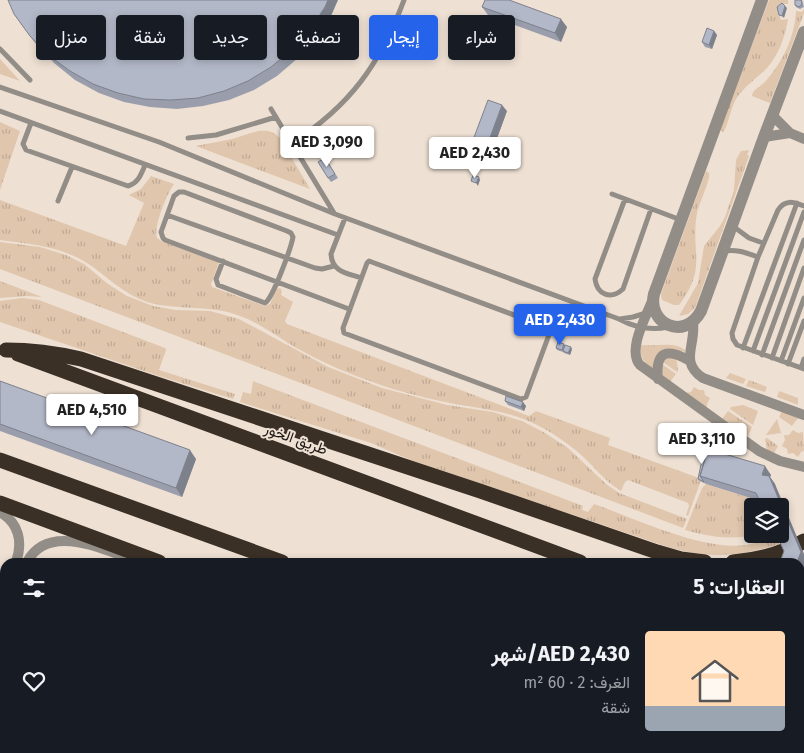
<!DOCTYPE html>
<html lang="ar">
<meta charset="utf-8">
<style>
:root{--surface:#171b24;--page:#20242c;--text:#f1f3f6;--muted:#9ea1a6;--line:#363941;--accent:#2563eb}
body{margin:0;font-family:"Fira Sans",Vazirmatn,sans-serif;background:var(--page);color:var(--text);direction:rtl;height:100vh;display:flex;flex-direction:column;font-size:19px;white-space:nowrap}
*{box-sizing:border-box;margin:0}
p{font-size:16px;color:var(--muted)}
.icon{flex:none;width:28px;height:28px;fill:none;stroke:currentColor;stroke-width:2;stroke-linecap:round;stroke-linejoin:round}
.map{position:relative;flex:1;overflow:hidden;direction:ltr}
.details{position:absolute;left:0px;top:558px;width:805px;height:196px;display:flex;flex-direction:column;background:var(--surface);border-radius:15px 15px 0 0;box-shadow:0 2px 8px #0003;direction:rtl}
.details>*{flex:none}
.top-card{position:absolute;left:15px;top:15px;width:500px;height:45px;direction:rtl;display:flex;gap:10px}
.fabs{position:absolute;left:744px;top:498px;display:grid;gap:10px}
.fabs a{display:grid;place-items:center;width:45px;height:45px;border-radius:5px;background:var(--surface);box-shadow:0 2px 8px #0003;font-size:25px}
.price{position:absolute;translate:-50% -42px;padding:0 11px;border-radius:5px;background:#fff;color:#222;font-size:16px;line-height:32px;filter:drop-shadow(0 1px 2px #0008)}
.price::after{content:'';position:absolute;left:50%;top:30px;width:15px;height:11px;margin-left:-8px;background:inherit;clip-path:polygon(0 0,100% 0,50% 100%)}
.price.active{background:var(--accent);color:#fff}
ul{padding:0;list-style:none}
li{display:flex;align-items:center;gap:15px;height:125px;padding:0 20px}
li+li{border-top:1px solid var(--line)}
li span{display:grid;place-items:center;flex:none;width:140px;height:100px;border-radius:5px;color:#555}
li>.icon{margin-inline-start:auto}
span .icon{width:60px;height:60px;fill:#fffc;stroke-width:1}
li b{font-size:21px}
h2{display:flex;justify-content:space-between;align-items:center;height:60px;padding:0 20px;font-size:21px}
.chip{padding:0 18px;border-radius:5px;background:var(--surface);box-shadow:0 2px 8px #0003;font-size:18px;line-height:45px}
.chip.active{background:var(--accent);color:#fff}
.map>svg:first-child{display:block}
.grass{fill:url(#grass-tufts)}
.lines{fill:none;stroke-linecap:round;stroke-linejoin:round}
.service{stroke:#938d87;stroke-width:5}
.minor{stroke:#938d87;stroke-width:10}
.tertiary{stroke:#938d87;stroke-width:12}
.motorway{stroke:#3b3026;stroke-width:15}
.wall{fill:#9a9eac}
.shaded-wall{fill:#7d818c}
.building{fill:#b3b8c8;stroke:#7d818c}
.labels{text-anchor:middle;stroke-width:4;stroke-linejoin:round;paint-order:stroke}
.street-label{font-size:15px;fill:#1b1612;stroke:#eee0d3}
</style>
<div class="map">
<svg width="804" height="753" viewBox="0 0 804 753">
<defs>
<pattern id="grass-tufts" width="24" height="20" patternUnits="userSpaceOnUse" patternTransform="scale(1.25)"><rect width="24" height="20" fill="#e0c6ad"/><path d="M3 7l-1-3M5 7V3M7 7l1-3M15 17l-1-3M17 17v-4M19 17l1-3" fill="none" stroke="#c0a994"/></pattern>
</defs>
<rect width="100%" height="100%" fill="#eee0d3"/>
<path class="grass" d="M769,0H788V4H781L777,9L781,20L788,19C785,37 779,55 766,69C757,78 745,86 738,96C730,107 729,125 723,132L720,130Z
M804,9V13L770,103L752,96C753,89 760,87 765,82C782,63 795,37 796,11L802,12Z
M0,59L20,81L0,74Z
M0,122L20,131L0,190Z
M258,131C267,130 273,131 280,138L310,189L196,146L232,139Z
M749,150L747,155L749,156L695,308L688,314L679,316L698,283L704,246L720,226L725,217L734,190L736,160L741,151Z
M706,171L709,173C711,179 699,203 697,213C690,252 708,267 679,305H674L662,300L661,294Z
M151,176L174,184C167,194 153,227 157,238L163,242L219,262L211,284L212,287L265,306L270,304L276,289L280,288L282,291L281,295L293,302L285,321L287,324L529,416L536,411L610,438L608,445L699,478L700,483L688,516L686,515L689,506L688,503L628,480L625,482L621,491C603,480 595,467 579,453C567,443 553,433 539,426C512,412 485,409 455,404C434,400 413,395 393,389C362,379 331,367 302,351C282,340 262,324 240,316C210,304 177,311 147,302C123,294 107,276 87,263C60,246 31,244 0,240V200L126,246L144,203L129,195L141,189Z
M0,242L40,247L66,255L84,264L108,284L127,296L153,306L175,310L210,311L239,319L328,367L382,388L447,405L493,412L522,421L545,433L568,448L606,484L619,493L687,519L683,528L0,269Z
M0,281L42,297L27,296L0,298Z
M22,298L39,300L165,348L166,350L159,370L235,394L233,399L162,377L0,322V301Z
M642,345C656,347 673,341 685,350V352L673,349L666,350L653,369C643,362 641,358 640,346Z
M676,357L678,370L677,372L663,362L666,359Z
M662,364L676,374L670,382L663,377Z
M730,373L746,379L743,384L726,378Z
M749,380L767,387L765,392L746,386Z
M253,381L583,506L582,510L588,512L594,504C636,519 703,551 746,545C757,543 767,540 776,537L779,544C739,557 709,559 668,547L411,460L371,443L240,402L243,392L251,394Z
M694,387L699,390H704L705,395L710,398L707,404V409L685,393L691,392Z
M779,391L798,398V405L777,397Z
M743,405L758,411L753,425L730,409L731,407Z
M728,411L752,427L748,436L721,420Z
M782,411L798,418L792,426L779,417Z
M777,419L781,433L767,435H766Z
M793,430L798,433L803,432L804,451L801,452L798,457L793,453L788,454L787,449L782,446L785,440L784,435H789Z
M767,438L778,446L773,455L767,451L765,439Z
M706,484L762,502L764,506H752V534H762C731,540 715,538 685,530L702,488Z"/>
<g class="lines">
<path class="service" d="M0,49L30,80
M0,87L159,142L335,214L619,319C634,327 651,331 668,327
M271,109L334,213
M0,111L338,235
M31,123L23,144L26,150L128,186C138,183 141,175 145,165
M188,138L216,135L276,117
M292,143C350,106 380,64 404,0
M612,194L681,220
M625,199L595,279C597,295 611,300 623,289L651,209
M58,201L72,167
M804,206C793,202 785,199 778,210L758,257L732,333L733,339L737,345L804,369
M167,215L315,268L322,269L334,266
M345,218L331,254C332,272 347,273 361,278
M734,227L749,238L763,243
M725,251C737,249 746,253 758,257
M223,261L216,279L218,285L265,303C273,298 291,248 293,237L291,233L287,231L184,192H179L174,196L161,232L163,238L165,240L349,309
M369,261L549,328L550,332L526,397L521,399L344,333L343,328L367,263Z
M620,319L633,317L646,313
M743,348L797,203
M753,351L804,212
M762,355L804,240
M772,358L804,268
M781,361L804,298
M788,364L804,321
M801,368L804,359"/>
<path class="minor" d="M772,115L790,133L804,139
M764,137L790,133
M652,301C646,317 627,350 640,365L759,451L780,461L804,467
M693,323C696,345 679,362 703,378L804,415
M658,379C655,350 668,348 690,361
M0,512C19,523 23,542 16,562
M27,562C49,521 107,551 139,562
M0,608L5,594
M0,636L5,625
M0,640L5,664
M0,741L5,743
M12,749L28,753
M137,749L149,753
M169,749L184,753"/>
<path class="tertiary" d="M762,0L654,294C647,323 684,342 701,311L764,137L804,32"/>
<path class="motorway" d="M6,350C32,350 55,353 81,359L480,491L657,552L681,559L705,562
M18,354L580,562
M0,460L282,562
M0,503L159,562
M733,562C758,560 782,554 804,541
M800,630L804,631
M800,645L804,647
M642,749L653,753
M680,749L689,753
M786,749L799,753"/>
</g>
<path class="wall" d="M795,0H802L804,7L800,9L796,7L795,5Z
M482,7L567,27L561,42L488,15Z
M14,14L331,16L316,38L298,58L277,76L254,90L229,100L203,106L177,109L150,107L124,102L99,93L75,80L54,63L36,44Z
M714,31L717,35L712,49L705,47L702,42Z
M507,111L489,160L474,155L470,148Z
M325,158L338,178L331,182L328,178Z
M564,344L565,345L572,349L570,355L564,353L563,352L557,350L556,348Z
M0,381L196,459L182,497L0,431Z
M505,401L526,406L524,411L508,405Z
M707,452L771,475L770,477L775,484L784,551L760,501L706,484L700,481L698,479Z
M800,671L804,674V720L800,719Z"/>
<path class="shaded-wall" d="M328,0H338L331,16L316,38L298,58L292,50Z
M785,6L787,8L784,18L782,16Z
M561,19L567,27L561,42L555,33Z
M714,31L717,35L712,49L709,45Z
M502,105L507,111L489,160L484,154Z
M485,159L487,162L485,168L483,165Z
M479,177L480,180L478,186L476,183Z
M571,347L572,349L570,355L568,353Z
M523,402L526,406L524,411L521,407Z
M190,450L196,459L182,497L176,488Z
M765,466L771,475L770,477L775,484L804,554V567L800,578V562H797L762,475Z
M724,749H733L731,753H722Z"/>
<path class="building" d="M8,0H328L325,7L310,30L292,50L271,67L248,81L224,91L198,98L171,100L144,99L118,93L93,84L70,71L48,55L30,36L14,14Z
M485,0H509L561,19L555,33L482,7Z
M795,0H801L802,4L799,7L795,5Z
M782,3L785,6L782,16L779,15L777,7Z
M707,28L714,31L709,45L702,42Z
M488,100L502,105L484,154L470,148Z
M480,157L485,159L483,165L477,163Z
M325,158L335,174L328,178L318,162Z
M473,175L479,177L476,183L471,181Z
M558,342L564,344L562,350L556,348Z
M565,345L571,347L568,353L563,351Z
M0,381L190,450L176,488L0,424Z
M506,396L523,402L521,407L505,401Z
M708,449L765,466L762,475L769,476L801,552L797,562H780L784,551L776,534H780V506H762L756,493L700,476Z
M704,450L707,452L700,476L704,482L698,479Z
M800,671L803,672L801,677L804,678V715L800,714Z
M804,745V753H801Z
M707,749H724L722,753H705Z"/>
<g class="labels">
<g class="street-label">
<text transform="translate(296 439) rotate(20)" y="5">طريق الخور</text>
</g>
</g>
</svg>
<div class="fabs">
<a><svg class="icon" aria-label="layers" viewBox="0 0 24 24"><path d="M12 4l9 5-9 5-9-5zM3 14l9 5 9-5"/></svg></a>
</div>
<b class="price" style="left:327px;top:168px">AED 3,090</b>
<b class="price" style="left:475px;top:179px">AED 2,430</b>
<b class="price active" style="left:560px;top:346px">AED 2,430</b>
<b class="price" style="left:92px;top:436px">AED 4,510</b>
<b class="price" style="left:702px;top:465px">AED 3,110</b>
<div class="top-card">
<a class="chip">شراء</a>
<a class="chip active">إيجار</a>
<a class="chip">تصفية</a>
<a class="chip">جديد</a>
<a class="chip">شقة</a>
<a class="chip">منزل</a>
</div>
<section class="details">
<h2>العقارات: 5<svg class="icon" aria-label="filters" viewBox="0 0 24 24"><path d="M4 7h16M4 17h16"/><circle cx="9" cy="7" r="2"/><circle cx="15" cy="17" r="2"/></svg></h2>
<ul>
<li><span style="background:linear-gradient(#ffd9b3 75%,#9aa5b1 0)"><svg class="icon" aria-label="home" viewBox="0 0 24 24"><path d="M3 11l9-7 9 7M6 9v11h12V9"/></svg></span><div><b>AED 2,430/شهر</b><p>الغرف: 2 · 60 m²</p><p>شقة</p></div><svg class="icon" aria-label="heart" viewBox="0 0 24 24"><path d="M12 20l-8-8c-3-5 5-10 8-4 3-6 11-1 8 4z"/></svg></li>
</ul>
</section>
</div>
